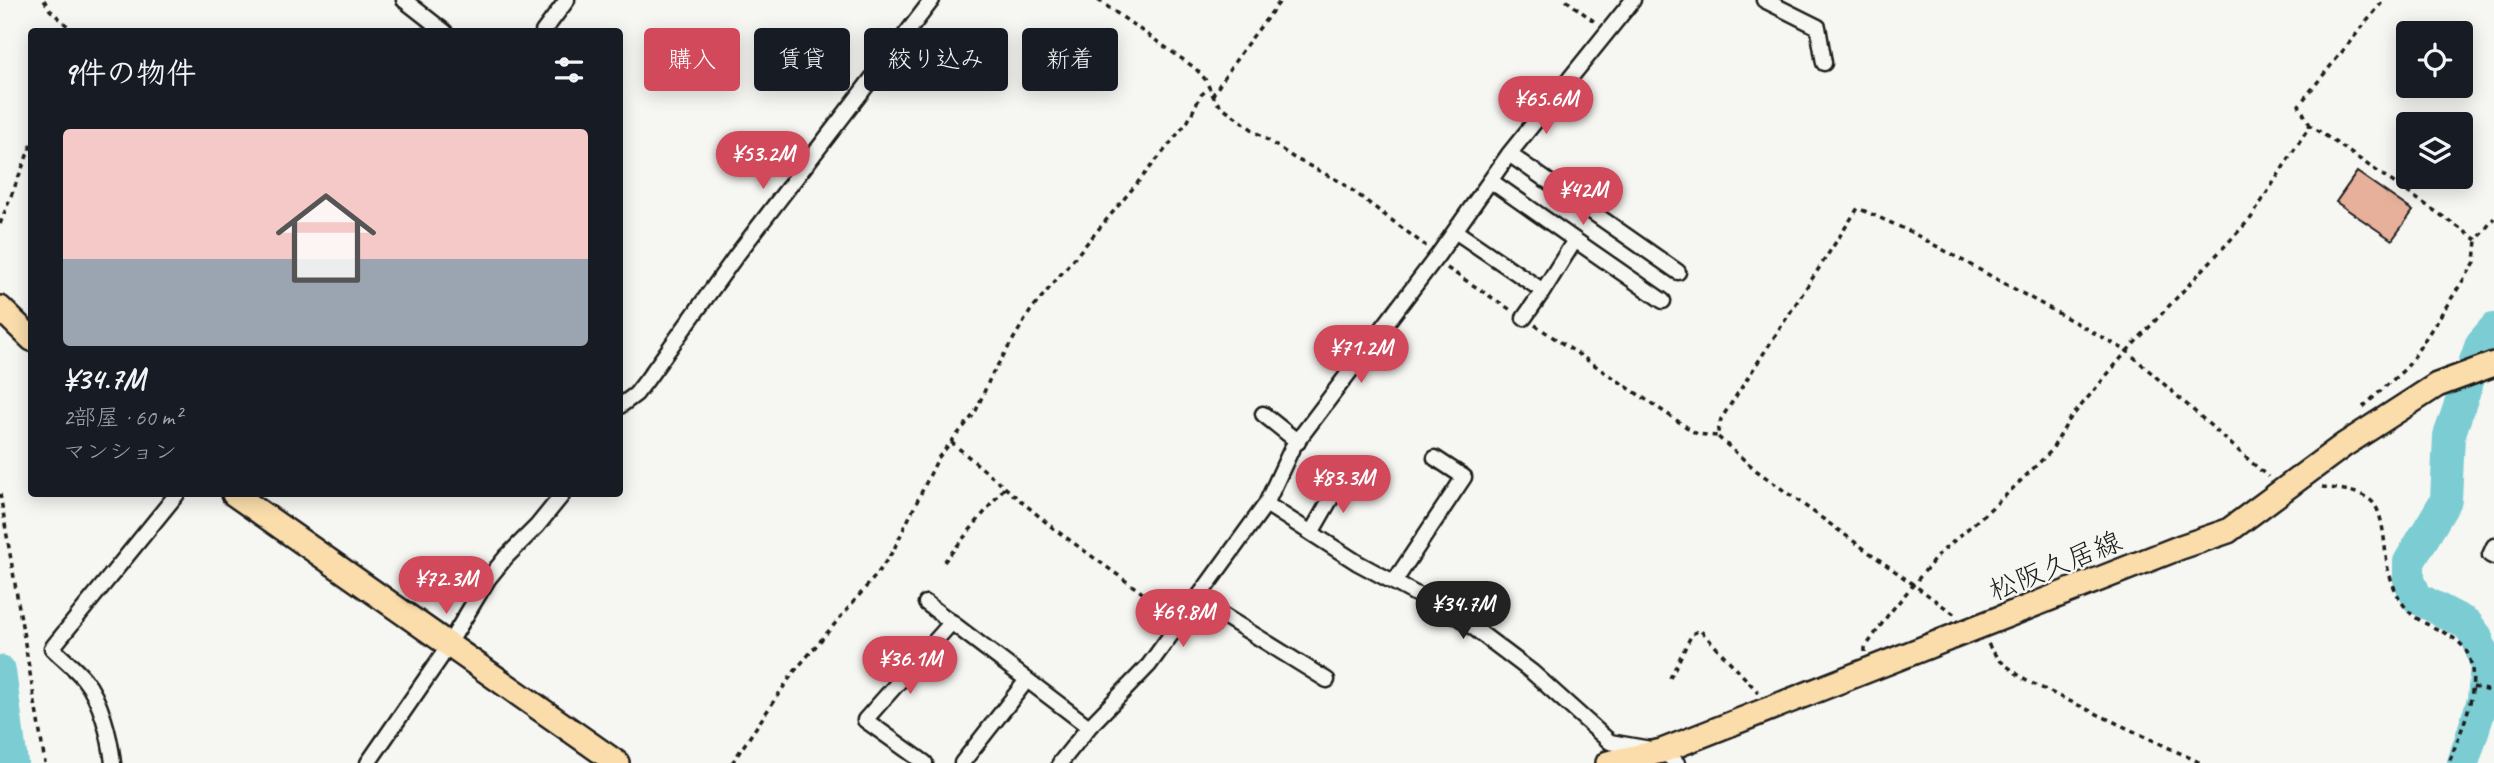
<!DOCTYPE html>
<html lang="ja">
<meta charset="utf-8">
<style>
:root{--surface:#171b24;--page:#20242c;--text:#f1f3f6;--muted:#9ea1a6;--line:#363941;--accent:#d1495b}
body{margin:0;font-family:Caveat,"Klee One",sans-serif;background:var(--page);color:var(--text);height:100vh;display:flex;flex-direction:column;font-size:26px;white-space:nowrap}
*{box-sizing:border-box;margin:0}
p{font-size:23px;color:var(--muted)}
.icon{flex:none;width:38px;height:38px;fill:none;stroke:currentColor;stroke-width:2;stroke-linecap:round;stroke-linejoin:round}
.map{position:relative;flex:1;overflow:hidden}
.panel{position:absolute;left:28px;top:28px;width:595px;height:469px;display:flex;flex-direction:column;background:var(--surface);border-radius:7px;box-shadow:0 4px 18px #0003}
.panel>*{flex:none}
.hud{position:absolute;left:644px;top:28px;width:665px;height:63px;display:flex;gap:14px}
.fabs{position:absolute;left:2396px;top:21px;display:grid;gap:14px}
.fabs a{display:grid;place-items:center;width:77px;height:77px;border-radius:7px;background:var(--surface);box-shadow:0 4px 18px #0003;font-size:35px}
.price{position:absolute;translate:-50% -60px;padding:0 16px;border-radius:24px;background:var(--accent);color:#fff;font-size:23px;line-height:46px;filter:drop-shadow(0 2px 4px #0008)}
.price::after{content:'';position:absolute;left:50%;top:42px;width:21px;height:16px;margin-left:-10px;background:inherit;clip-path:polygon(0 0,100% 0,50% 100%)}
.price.current{background:#222;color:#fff}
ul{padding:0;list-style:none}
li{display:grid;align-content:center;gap:14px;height:371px;padding:0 35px}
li+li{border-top:2px solid var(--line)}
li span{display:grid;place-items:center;height:217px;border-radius:7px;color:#555}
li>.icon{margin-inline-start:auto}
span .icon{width:126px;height:126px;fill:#fffc;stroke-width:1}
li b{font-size:30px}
h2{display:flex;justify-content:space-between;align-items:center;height:84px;padding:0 35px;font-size:30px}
.pill{padding:0 24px;border-radius:7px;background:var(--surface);box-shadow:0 4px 18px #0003;font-size:24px;line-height:63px}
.pill.current{background:var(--accent);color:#fff}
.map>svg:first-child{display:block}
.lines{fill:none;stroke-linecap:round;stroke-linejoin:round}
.river{stroke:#7ccdd3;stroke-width:32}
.building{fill:#e6b09a;stroke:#1c1c1c;stroke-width:2}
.minor-casing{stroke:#1c1c1c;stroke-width:19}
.primary-casing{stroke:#1c1c1c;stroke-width:28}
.path{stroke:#1c1c1c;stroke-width:3.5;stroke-dasharray:5 5;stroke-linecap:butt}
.minor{stroke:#f6f6f2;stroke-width:14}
.primary{stroke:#faddab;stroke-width:23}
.labels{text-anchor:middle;stroke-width:5;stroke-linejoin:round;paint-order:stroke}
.street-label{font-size:28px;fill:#1c1c1c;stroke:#f6f6f2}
</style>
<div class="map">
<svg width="2494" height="763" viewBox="0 0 2494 763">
<rect width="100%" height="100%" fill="#f6f6f2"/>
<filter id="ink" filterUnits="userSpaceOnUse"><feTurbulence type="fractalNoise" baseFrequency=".0143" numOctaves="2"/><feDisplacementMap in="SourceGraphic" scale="14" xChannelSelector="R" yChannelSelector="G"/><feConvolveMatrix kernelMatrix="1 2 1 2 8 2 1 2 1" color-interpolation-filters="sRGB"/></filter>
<g filter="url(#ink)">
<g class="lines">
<path class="river" d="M0,671L12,763
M2463,763L2483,700L2486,665L2477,637L2467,624L2417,598L2409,580V562L2446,500L2449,436L2481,344L2494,329"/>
</g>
<path class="building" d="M2357,172L2413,211L2392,240L2336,202Z"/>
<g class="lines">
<g class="minor-casing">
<path id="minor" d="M404,0L445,32
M1764,0L1818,27L1824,63
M543,32L567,0
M1509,154L1678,272
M1491,181L1575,240L1543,291
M1455,231L1543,291L1524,318
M1575,240L1663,301
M620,406L636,394L646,381L736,256L932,0
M1263,414L1298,442
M1266,504L1358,563L1462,619L1532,672L1610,742L1662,751L1677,763
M1311,533L1342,479
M2494,546L2490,555L2494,557
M1394,582L1464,477L1435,458
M926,603L1089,727
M1195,603L1211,608L1327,680
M113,763C110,737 101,700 84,679C75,668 62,658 52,648L177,494
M368,763L441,657L488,579L506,557L537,526L563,494
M925,763L865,720L952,622
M962,763L1027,680
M1060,763L1089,727L1149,665L1266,504L1292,448L1438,255L1509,154L1633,0"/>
</g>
<g class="primary-casing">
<path id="primary" d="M0,308L32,339
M234,494L617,763
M1608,763L1662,751L2181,547L2228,531L2344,445L2437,385L2494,364"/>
</g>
<path class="path" d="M44,0L50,10L74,32
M1098,0L1195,68L1205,79L1216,102L1257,133L1294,158L1341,182L1426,246
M1566,0L1595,22
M1212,96L1244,48L1281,0
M2310,125L2299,105L2384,0
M0,224L32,143
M1447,268L1511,310
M1535,325L1697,434L1717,436
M2363,407L2407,367L2475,262L2477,240
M951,442L1053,528L1170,613
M2322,487C2337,489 2356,490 2369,499C2385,509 2384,551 2388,569C2392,583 2397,597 2406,608C2422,630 2462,630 2470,660C2480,695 2460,731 2449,763
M0,494L45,763
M944,562L1005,487
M1954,614L1757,471L1717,436L1721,419L1858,208L1909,231L2127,351L2251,218L2310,125L2477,240L2494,218
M1988,644L1998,659L2025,680L2201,763
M1865,652V648L1888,615L1939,554L2004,497L2051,451L2069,420L2127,351L2268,477
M1670,678L1692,634L1700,630L1759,693
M2473,687L2494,692
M732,763L793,673L878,573L893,551L938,458L975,413L991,376L1031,310L1164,151L1188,121L1201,95L1209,88"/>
<use href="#minor" class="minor"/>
<use href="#primary" class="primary"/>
</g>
</g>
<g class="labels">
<g class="street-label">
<text transform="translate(2055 565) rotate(-22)" y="10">松阪久居線</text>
</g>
</g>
</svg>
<div class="fabs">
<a><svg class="icon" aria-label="locate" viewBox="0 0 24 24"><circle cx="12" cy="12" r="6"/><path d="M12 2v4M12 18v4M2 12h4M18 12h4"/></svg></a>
<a><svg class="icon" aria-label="layers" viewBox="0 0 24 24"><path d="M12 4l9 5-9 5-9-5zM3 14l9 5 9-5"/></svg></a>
</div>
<b class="price" style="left:1546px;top:136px">¥65.6M</b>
<b class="price" style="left:763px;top:191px">¥53.2M</b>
<b class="price" style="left:1583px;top:227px">¥42M</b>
<b class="price" style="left:1361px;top:385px">¥71.2M</b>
<b class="price" style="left:1343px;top:515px">¥83.3M</b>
<b class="price" style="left:446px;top:616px">¥72.3M</b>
<b class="price current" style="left:1463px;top:641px">¥34.7M</b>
<b class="price" style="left:1183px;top:649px">¥69.8M</b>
<b class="price" style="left:910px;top:696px">¥36.1M</b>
<div class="hud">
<a class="pill current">購入</a>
<a class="pill">賃貸</a>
<a class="pill">絞り込み</a>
<a class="pill">新着</a>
</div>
<section class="panel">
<h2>9件の物件<svg class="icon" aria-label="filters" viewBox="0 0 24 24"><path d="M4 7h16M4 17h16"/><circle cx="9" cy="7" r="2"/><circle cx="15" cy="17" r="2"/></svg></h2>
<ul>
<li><span style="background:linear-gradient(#f6c9c9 60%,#9aa5b1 0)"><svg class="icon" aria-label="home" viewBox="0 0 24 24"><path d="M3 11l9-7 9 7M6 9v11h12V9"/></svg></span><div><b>¥34.7M</b><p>2部屋 · 60 m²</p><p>マンション</p></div></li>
</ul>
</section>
</div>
